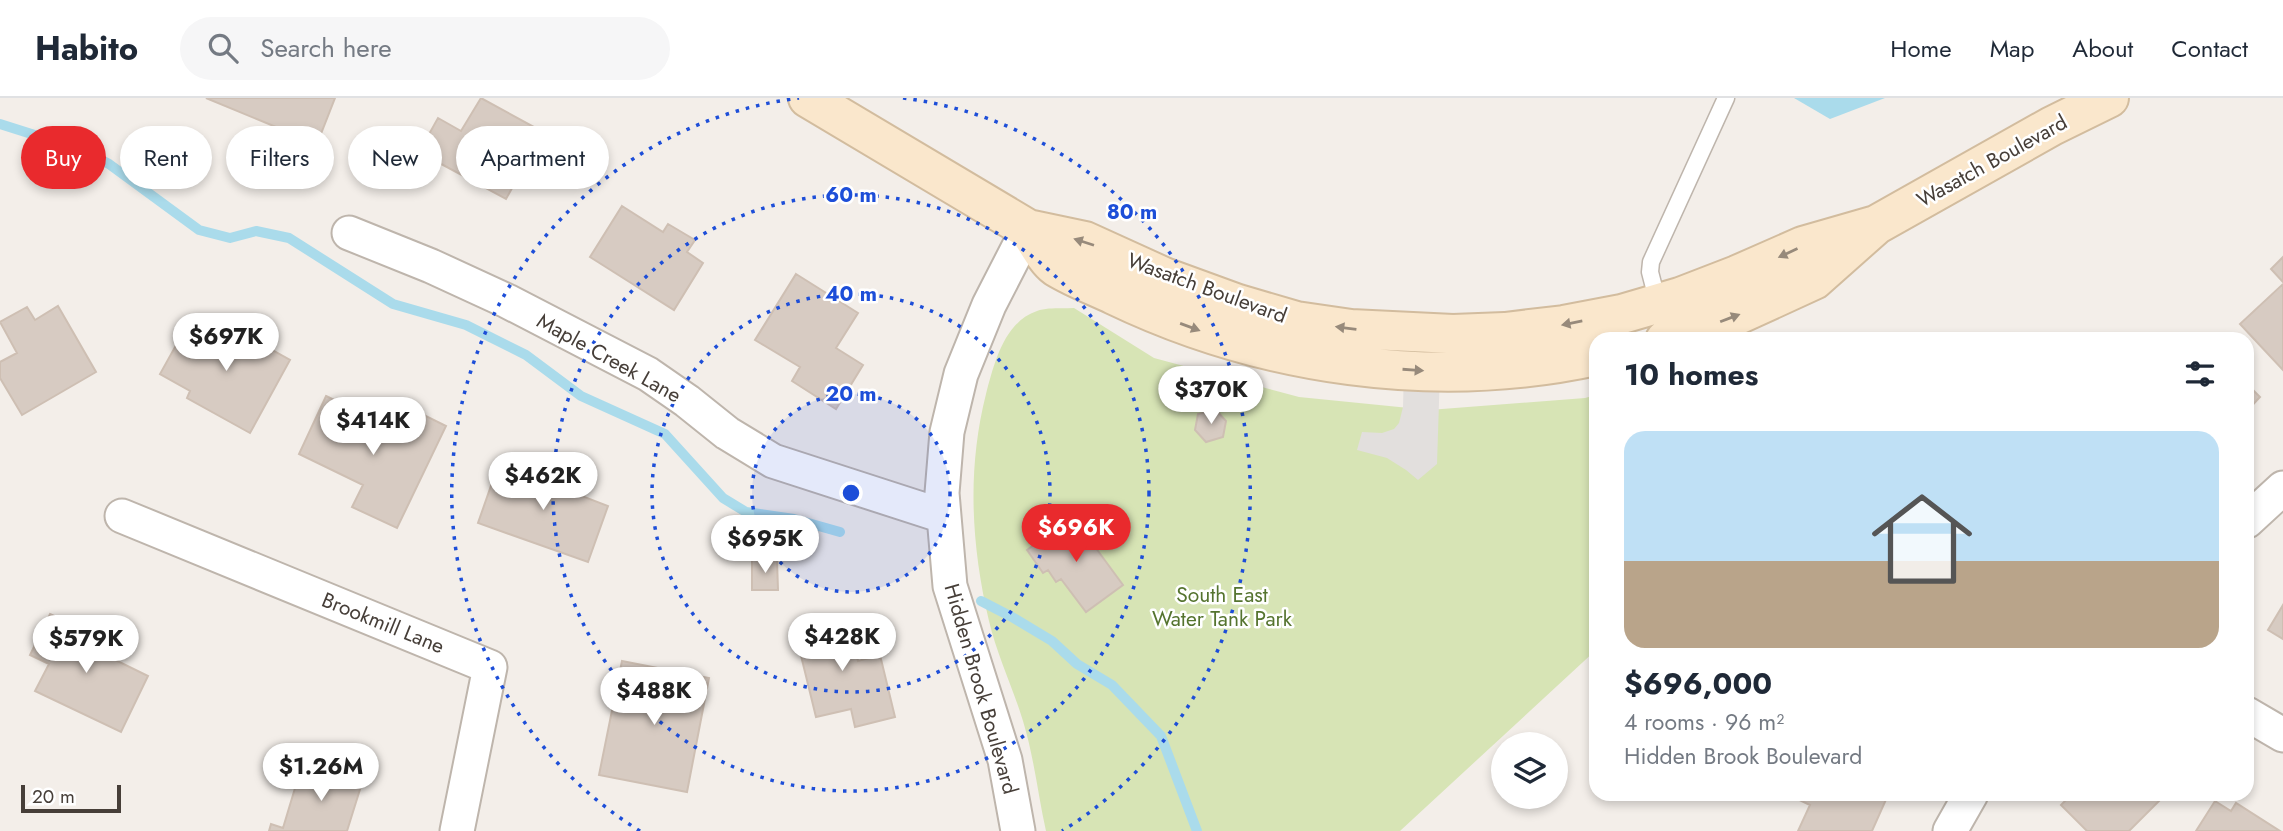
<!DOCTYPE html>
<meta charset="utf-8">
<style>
:root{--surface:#fff;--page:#f6f6f7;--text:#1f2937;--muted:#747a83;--line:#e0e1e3;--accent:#e92a2d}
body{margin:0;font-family:Jost,sans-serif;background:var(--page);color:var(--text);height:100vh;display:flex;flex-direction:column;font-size:26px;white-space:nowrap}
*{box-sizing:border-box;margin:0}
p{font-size:23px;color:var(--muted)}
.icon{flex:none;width:38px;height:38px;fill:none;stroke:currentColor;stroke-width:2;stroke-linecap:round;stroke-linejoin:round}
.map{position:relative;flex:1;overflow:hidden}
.drawer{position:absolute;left:1589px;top:234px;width:665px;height:469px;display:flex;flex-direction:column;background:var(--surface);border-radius:21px;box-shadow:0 4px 10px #0003}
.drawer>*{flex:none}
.banner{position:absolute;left:21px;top:28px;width:665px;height:63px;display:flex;gap:14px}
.tools{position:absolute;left:1491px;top:634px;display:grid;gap:14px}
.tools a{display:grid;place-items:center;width:77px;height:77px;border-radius:50%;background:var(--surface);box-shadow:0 4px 10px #0003;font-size:35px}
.scale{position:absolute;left:21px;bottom:18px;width:100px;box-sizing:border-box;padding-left:7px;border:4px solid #463e38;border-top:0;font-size:19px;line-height:24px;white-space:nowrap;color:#463e38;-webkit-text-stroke:5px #fff;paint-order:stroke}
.price{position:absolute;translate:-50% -60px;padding:0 16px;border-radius:24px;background:#fff;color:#222;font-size:23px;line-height:46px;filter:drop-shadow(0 2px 4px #0008)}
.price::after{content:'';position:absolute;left:50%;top:42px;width:21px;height:16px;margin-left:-10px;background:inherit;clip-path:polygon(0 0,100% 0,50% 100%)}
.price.selected{background:var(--accent);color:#fff}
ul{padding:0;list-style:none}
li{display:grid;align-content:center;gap:14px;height:371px;padding:0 35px}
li+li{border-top:2px solid var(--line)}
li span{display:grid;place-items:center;height:217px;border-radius:21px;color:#555}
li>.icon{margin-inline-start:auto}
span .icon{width:126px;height:126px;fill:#fffc;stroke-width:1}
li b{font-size:30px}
h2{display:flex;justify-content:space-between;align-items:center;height:84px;padding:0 35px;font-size:30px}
.tag{padding:0 24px;border-radius:32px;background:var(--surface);box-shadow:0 4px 10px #0003;font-size:24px;line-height:63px}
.tag.selected{background:var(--accent);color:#fff}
header{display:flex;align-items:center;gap:42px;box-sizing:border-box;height:98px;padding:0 35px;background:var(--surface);border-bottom:2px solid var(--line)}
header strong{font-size:33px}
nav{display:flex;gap:38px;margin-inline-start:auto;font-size:24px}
.search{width:490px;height:63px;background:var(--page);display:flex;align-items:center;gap:18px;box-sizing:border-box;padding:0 24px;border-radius:38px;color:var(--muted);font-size:26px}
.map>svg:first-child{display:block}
.green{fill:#d7e4b5}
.parking{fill:#e2dfdd}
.water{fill:#aadbeb}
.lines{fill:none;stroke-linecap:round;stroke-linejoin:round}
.stream{stroke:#aadbeb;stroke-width:10}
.building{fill:#d7cbc2;stroke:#cebfb3;stroke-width:2}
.service-casing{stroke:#beb5ac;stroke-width:19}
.minor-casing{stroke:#beb5ac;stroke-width:37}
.secondary-casing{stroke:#d2bc9e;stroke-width:42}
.service{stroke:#fff;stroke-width:16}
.minor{stroke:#fff;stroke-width:33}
.secondary{stroke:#fae7cc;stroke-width:38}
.oneway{fill:#978a7b}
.ring{fill:none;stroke:#1d4ed8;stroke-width:3.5;stroke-dasharray:3.5 7}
.labels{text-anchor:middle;stroke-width:5;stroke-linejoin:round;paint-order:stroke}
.street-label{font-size:21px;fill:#463e38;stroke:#fff}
.park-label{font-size:21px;fill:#55742f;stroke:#fff}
.centre{fill:#1d4ed8;stroke:#fff;stroke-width:3.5}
.ring-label{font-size:21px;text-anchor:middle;font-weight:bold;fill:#1d4ed8;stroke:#fff;stroke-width:5;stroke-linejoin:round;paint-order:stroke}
</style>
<header>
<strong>Habito</strong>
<div class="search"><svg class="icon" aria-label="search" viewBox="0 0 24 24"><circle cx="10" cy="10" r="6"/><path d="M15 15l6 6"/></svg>Search here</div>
<nav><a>Home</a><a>Map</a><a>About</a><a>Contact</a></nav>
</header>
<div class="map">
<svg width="2283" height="733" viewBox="0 0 2283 733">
<rect width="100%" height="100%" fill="#f3eee9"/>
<path class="green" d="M1074,210L1154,260L1299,299L1429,312L1585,300L1596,297V552L1400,733H1046C1038,697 1034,659 1023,623C1013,590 997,557 989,523C971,447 967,371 986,296C994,266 1004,224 1037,213C1048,209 1062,211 1074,210Z"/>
<path class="parking" d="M1404,272L1440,273L1437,366L1418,382L1406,372L1387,360L1357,352L1362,334L1382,335L1394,331L1399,325L1403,309Z"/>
<path class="water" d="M1794,0H1885L1830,21Z"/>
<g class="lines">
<path class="stream" d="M0,26L82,52L109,66L199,132L230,140L256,133L289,140L393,206L466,227L526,257L581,298L665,336L723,400L746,414L794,421L840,434
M981,503L1012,519L1052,543L1077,566L1112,587L1161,638L1197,733"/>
</g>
<path class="building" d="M206,0H335L317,46Z
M481,0L543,34L506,101L419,54L438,20L461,33Z
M622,108L663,134L668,126L695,142L687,154L703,165L674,212L590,159Z
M2283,159V184L2271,171Z
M796,176L858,215L836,250L863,267L836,311L792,283L800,269L755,242Z
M2283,186V272L2240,226Z
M58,208L96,274L22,317L0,280V264L17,255L0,224L27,209L35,222Z
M190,222L224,241L231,229L290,262L250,335L187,300L190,293L160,276Z
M2247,286L2260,299L2247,313Z
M326,298L409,338L420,315L446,328L397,430L352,409L363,387L299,356Z
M1216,312L1226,323L1223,339L1206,344L1195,332L1198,316Z
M500,362L581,392L579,397L608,408L588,464L478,425Z
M1073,419L1123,487L1086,514L1061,481L1056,484L1048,472L1043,475L1027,452Z
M752,462H777L778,492H752Z
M2283,507V541L2268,532Z
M50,516L105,543L99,554L148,578L121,634L35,593L49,566L30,557Z
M847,517L858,563L880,557L895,619L855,629L851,611L816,619L794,529Z
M622,563L709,580L687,694L599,677Z
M302,667L362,685L347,733H269L271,726L283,730Z
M1792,696H1888V697L1872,733H1798L1810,707L1791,698Z
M2072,696H2166L2129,733H2087L2061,707Z
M2215,703L2231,713L2236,705L2280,733H2196Z"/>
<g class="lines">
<g class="service-casing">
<path id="service" d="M1658,205L1650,174L1651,164L1726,0"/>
</g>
<g class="minor-casing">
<path id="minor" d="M349,135L431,168L507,203L648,276L687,303L727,335L773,363L943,418
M122,418L490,569L457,733
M2247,423L2283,390
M2247,616L2283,637
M1018,733L1005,662L950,488L942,395L947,334L961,276L989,207L1028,131
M1950,733L1971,696"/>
</g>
<g class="secondary-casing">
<path id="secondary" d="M808,0L1028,131L1085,143L1164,179L1238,206L1296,223L1351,231L1453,236L1505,234L1564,227L1622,216L1680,199L1737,177L1803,148L1876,127
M1028,131C1036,142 1045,161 1056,169C1074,180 1095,188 1114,197C1262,268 1435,293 1596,258
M1665,242L1731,220L1814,182L1876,127L2052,28L2109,0"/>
</g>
<use href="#service" class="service"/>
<use href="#minor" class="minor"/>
<use href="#secondary" class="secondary"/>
</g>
<defs><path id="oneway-solid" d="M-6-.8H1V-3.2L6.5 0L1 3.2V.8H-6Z" transform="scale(1.75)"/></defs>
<g class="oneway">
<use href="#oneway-solid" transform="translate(1084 144) rotate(-162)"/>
<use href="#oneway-solid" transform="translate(1788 155) rotate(155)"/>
<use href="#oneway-solid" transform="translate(1730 220) rotate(-21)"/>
<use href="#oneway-solid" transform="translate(1572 225) rotate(169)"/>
<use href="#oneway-solid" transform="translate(1190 229) rotate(20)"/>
<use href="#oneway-solid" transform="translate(1346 230) rotate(-173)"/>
<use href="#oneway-solid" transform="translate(1413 272) rotate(4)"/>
</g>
<circle cx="851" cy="395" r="99" fill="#1d4ed8" fill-opacity=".12"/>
<g class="ring">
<circle cx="851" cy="395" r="99"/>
<circle cx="851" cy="395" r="199"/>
<circle cx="851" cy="395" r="298"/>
<path d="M640 733A398 398 0 0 1 799 0M903 0A398 398 0 0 1 1062 733"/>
</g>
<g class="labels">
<g class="street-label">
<text transform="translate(1992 63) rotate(-29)" y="7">Wasatch Boulevard</text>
<text transform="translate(1207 190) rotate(20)" y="7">Wasatch Boulevard</text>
<text transform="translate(609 260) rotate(29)" y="7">Maple Creek Lane</text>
<text transform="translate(383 525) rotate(22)" y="7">Brookmill Lane</text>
<text transform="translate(981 591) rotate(74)" y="7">Hidden Brook Boulevard</text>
</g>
<g class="park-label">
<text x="1222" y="504">South East<tspan x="1222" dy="24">Water Tank Park</tspan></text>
</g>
</g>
<circle cx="851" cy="395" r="10" class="centre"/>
<g class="ring-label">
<text x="851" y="104">60 m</text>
<text x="1132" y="121">80 m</text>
<text x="851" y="203">40 m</text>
<text x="851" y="303">20 m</text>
</g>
</svg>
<div class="tools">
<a><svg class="icon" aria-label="layers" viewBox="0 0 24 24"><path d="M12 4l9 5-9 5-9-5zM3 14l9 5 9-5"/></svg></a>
</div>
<div class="scale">20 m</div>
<b class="price" style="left:226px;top:275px">$697K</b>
<b class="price" style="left:1211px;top:328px">$370K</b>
<b class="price" style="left:373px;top:359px">$414K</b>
<b class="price" style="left:543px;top:414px">$462K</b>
<b class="price selected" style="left:1076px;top:466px">$696K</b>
<b class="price" style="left:765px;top:477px">$695K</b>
<b class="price" style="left:842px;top:575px">$428K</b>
<b class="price" style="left:86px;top:577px">$579K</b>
<b class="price" style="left:654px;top:629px">$488K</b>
<b class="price" style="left:321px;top:705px">$1.26M</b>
<div class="banner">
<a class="tag selected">Buy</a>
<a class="tag">Rent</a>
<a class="tag">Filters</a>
<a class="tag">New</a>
<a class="tag">Apartment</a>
</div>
<section class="drawer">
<h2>10 homes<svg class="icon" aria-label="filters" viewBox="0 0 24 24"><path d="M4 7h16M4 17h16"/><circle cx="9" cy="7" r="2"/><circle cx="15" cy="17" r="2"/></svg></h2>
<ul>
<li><span style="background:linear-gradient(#bfe0f5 60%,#b9a48a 0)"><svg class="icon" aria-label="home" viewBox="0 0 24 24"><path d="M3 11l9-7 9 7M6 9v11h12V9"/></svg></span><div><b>$696,000</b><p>4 rooms · 96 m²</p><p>Hidden Brook Boulevard</p></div></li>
</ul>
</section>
</div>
